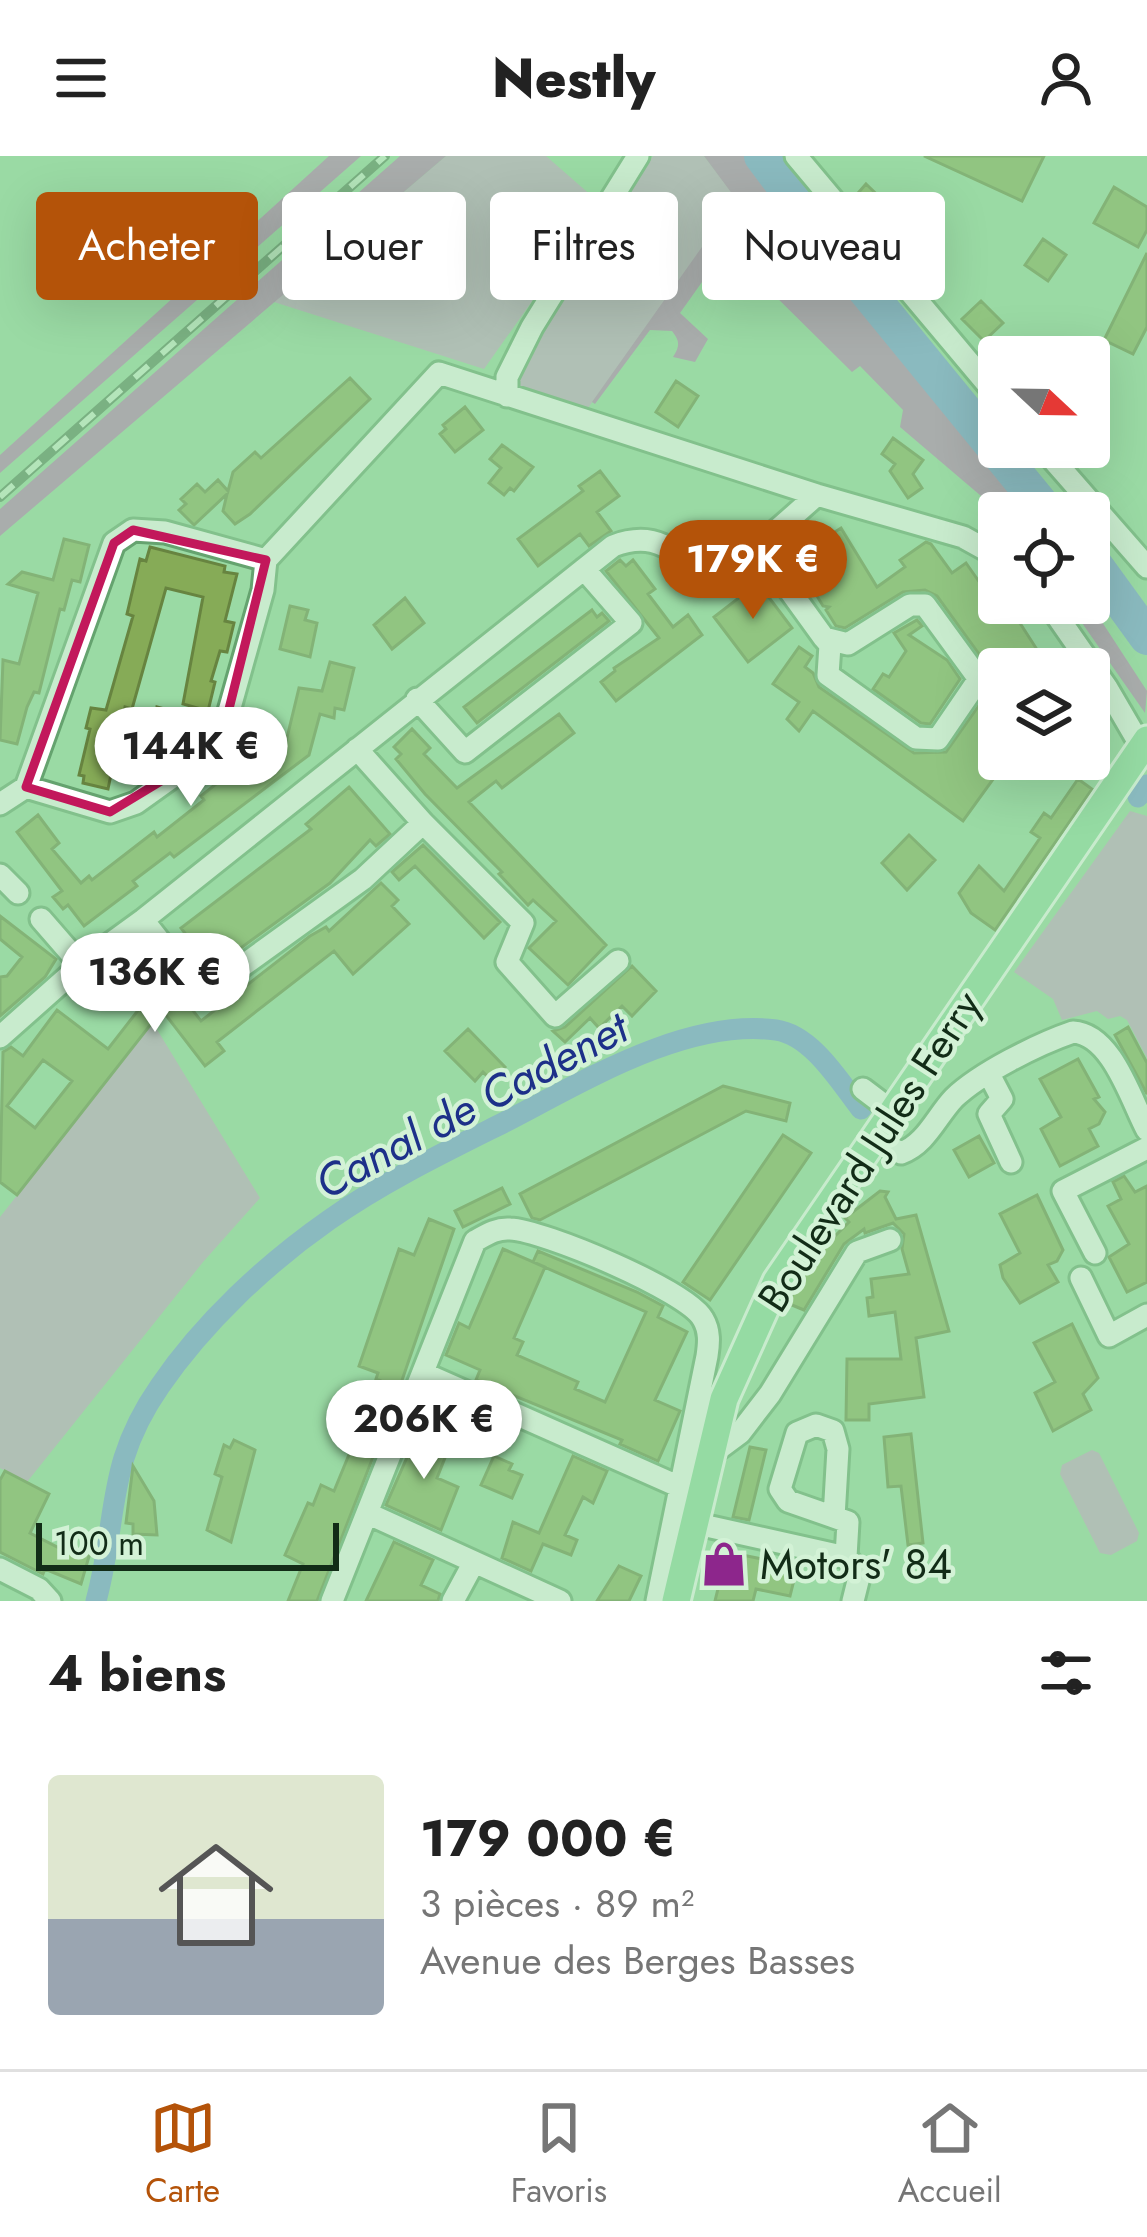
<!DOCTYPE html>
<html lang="fr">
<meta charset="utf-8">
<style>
:root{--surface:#fff;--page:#f6f6f6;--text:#222;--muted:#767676;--line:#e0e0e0;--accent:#b45309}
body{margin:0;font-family:Jost,sans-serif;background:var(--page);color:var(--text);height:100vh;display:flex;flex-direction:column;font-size:45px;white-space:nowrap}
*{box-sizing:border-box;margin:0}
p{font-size:39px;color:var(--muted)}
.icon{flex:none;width:66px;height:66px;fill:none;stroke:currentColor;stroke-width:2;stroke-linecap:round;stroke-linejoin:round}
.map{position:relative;height:1445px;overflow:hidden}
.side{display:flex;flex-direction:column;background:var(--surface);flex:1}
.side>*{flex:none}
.banner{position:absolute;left:36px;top:36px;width:1077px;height:108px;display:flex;gap:24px}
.needle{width:78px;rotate:112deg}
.controls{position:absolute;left:978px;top:180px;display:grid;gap:24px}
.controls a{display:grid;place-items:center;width:132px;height:132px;border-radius:12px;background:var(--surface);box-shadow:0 12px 48px #0002;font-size:60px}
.scale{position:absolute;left:36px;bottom:30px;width:303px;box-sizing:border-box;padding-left:12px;border:6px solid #122c17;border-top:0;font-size:33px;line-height:42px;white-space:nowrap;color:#122c17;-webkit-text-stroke:9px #d3f2d6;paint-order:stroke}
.price{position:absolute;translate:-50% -102px;padding:0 27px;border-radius:42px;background:#fff;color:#222;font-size:39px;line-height:78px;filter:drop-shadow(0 3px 6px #0008)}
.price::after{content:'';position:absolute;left:50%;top:72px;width:36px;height:27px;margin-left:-18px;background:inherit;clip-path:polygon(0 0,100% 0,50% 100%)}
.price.on{background:var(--accent);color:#fff}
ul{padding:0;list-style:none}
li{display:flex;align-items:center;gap:36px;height:300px;padding:0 48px}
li+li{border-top:3px solid var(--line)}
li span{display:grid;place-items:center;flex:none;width:336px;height:240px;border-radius:12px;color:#555}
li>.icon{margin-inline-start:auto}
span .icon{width:144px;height:144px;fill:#fffc;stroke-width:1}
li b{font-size:51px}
h2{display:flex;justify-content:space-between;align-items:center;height:144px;padding:0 48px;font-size:51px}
.tag{padding:0 42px;border-radius:12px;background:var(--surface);box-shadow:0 12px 48px #0002;font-size:42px;line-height:108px}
.tag.on{background:var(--accent);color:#fff}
header{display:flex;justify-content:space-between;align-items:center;height:156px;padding:0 48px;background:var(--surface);font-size:54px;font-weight:800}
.dock{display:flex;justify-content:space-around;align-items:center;height:168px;border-top:3px solid var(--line);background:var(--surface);font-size:33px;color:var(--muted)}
.dock a{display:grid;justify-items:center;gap:6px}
.dock .on{color:var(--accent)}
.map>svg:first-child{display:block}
.green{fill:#cb9fc9}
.forest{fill:#ba76b7}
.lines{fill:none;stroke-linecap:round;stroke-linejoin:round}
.canal{stroke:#7792e0;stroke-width:21}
.river{stroke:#7792e0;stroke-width:36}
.building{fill:#86ab57;stroke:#678440;stroke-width:3;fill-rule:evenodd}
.minor-casing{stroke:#65a36f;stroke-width:27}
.major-casing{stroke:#fff;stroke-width:33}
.minor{stroke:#fff;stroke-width:21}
.major{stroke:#8fdca3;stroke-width:27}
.rail-casing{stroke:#537f5a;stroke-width:10}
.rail{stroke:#d3f2d6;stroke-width:6;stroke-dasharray:18;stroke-linecap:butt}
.marked{fill:none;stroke:#c2185b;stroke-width:9;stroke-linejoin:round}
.labels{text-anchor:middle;stroke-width:9;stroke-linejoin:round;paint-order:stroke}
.street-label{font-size:42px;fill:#122c17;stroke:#d3f2d6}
.poi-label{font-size:42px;fill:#122c17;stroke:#d3f2d6;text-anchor:start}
.water-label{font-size:45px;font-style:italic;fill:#1d3089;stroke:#d3f2d6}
</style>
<header><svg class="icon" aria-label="menu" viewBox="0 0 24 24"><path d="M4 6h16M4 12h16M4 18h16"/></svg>Nestly<svg class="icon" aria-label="person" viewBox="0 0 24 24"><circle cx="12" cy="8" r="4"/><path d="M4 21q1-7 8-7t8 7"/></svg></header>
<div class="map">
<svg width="1147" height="1445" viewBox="0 0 1147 1445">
<rect width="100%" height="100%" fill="#9adaa4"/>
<path class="green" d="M446,0H546L601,48L484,213L274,146Z
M653,0H704L737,43L588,252L528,239L518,227L517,211L610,56Z
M1130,655L1147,660V902L1127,864L1120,860L1108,863L1097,855L1062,864L1053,843L1014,816Z
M153,867L260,1042L203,1106L27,1326L0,1312V1061Z
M1092,1294L1099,1297L1139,1377L1137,1385L1111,1399L1100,1397L1060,1318L1062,1309Z"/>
<path class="forest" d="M329,0H361L0,317V299Z
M400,0H446L0,380V353Z
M704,0H752L1035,357H1001L900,271L903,254L860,210L852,216L756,121L761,86L744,67L680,157L708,183L695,206L673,201C680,190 680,185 672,175L650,174L595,248L592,246L736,43Z
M1089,446L1147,535L1145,557L1068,447Z"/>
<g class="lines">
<path class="canal" d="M1138,641L1147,629
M96,1445C119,1359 105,1309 160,1230C203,1167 266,1108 329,1064C383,1026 445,996 503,967C581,927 685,862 776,874C812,879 840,926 861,953"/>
<path class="river" d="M762,0L824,83L1048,357
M1089,401L1147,481"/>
</g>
<path class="building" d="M924,0H1044L1022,45Z
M866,28L921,81L904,98L852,44Z
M1114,31L1147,51V74L1138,91L1094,67Z
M148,52L203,77L192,102L155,86L149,103L129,95Z
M1043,83L1066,99L1048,125L1025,109Z
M1147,97V171L1133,198L1104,184Z
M981,145L1003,167L984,185L962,163Z
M350,222L370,243L250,358L235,368L223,355L227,338L194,369L179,354L186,348L181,343L197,328L205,336L218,324L228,335L233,316L255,296L261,302Z
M676,225L698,240L678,271L656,256Z
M465,251L483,274L455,296L440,278L446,273L443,269Z
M893,282L923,304L913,318L922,332L908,342L890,315L895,308L882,298Z
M502,289L533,311L514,335L510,332L504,339L489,327L501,312L490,303Z
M600,315L619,340L597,356L611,375L589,390L580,378L538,410L518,383L583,335L579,330Z
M841,372L877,431L905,411L900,404L926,386L931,388L952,417L966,407L987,437L999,429V447H1007L1036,492L1014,507L1008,499L989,512L937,440L925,434L903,436L845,472L836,470L826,454L829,451L823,450L794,402Z
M64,383L89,389L80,426L72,424L64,454L60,453L39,537L34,536L27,551L17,588L0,584L3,504L19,508L38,437L8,428L22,416L53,424Z
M150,391L225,410L224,416L237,418L225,465L234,467L227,496L220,495L211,525L215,526L208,555L183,548L203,441L166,432L132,553L125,551L108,633L83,627L84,620L79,619L90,573L86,572L91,552L106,554L133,460L127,458L140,403L146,405Z
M620,404L626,410L633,404L655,433L648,438L673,471L688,459L702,479L616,545L601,526L615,515L614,512L659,482L606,415Z
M758,427L792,472L748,506L714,461Z
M405,442L424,467L392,493L374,469Z
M290,450L308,454L305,464L317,467L310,501L280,493Z
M592,454L597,461L602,457L609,465L477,567L464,551Z
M917,464L922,470L909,479L947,504L960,523L930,568L921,567L873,533L883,518L889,521L906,495L894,477Z
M799,491L812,500L805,511L813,517L819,531L914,597L946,596L987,538L999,546V615L963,665L813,555L799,575L787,563L799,546L773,528Z
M330,506L354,512L344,554L335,552L334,562L320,558L309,599L174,701L170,697L133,725L137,730L84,770L68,749L63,753L53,741L62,735L17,676L38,659L59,687L52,693L81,727L89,720L92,724L154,676L157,681L204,644L201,640L226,620L239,618L277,588L285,590L299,532L322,535Z
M157,551L187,559L179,594L172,593L165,608L151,603Z
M559,558L574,577L502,632L496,625L469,646L606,789L568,829L529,792L556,765L533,744L528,749L499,718L502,716L489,703L425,638L396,603L401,598L394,591L412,573L430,592L424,598L457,632Z
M1078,623L1092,633L995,774L971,757L959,737L979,710L1004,735L1040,682L1031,676L1044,657L1051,662Z
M349,631L390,678L376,690L370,684L330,727L212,813L181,772L311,673L306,668Z
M909,679L935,704L907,734L882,707Z
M423,689L500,766L484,782L415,710L399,724L392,716Z
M381,727L398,744L392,750L409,768L353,818L334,795L217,886L224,895L205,910L162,854L17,1039L0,1026L3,896L11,891L23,900L57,854L108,893L150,839L127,809L135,804L129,797L141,787L201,865L310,780L326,771L329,775ZM43,904L72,925L35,972L7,950Z
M0,760L56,803L45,821L0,860V821L7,820L22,801L0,783Z
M632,810L656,835L632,860L622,850L599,872L590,862L565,886L553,875L565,871Z
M1128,871L1147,907V938L1115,879Z
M468,873L505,911L492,925L483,916L475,925L445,895Z
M1078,903L1099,941L1094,943L1105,956L1099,968L1089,973L1098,990L1060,1010L1041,973L1061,961L1040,923Z
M723,930L790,947L786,965L746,955L540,1064L532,1062L520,1038Z
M783,979L811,997L710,1144L683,1126Z
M979,980L994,1007L969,1021L954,994Z
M1124,1020L1135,1036L1147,1030V1126L1127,1136L1109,1101L1129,1088L1108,1050L1121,1043L1113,1026Z
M502,1032L510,1048L463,1071L455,1055Z
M880,1035L888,1036L885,1041L896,1063L916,1059L949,1175L916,1182L924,1241L869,1248V1264H846L847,1203H901L895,1156L869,1160L867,1142L873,1141L871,1123L909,1118L902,1093L904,1078L893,1067L865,1077L864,1073L844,1088L804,1154L787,1147L819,1096L849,1066L845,1062Z
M1037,1039L1063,1094L1057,1105L1048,1109L1058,1126L1020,1147L1003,1122L1000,1109L1020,1097L1000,1058Z
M429,1063L454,1073L399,1233L376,1223L378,1217L359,1210L399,1093L414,1099Z
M503,1093L545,1111L514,1182L523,1186L517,1199L578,1226L575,1233L605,1246L646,1156L533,1106L538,1095L637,1136L663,1150L658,1161L687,1176L655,1244L680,1255L658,1305L620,1288L622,1284L476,1224L480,1214L446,1199L459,1167L469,1172Z
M1072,1168L1098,1222L1083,1238L1091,1254L1053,1275L1035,1237L1055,1226L1034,1187Z
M350,1245L389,1260L317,1445H288L303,1408L285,1399L308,1347L313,1349L321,1329L334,1335L355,1284L337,1276Z
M452,1246L503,1269L491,1294L442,1273Z
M420,1272L452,1284L437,1322L458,1331L441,1374L386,1349Z
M911,1278L923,1387L908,1389L901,1330L888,1331L884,1281Z
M234,1284L255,1294L231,1386L207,1374L222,1321L215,1318L224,1289L230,1292Z
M750,1291L766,1294L749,1364L733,1361Z
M494,1300L512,1308L509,1314L522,1319L512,1342L481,1329Z
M573,1300L607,1315L593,1347L583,1341L565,1379L577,1384L571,1399L543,1388L531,1415L502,1402L513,1366L539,1377Z
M133,1310L154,1345L157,1379L133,1378V1368L126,1367Z
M5,1315L49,1338L30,1377L67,1396L71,1390L90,1397L81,1428L45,1413L43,1418L0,1396V1324Z
M394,1386L433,1404L421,1429L440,1438L438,1445H366Z
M727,1396L762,1403L761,1409L796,1416L790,1440L756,1433L753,1445H715Z
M619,1410L641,1420L629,1445H597Z"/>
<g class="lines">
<g class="minor-casing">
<path id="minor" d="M796,0L999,242
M507,240V221L532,171L638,0
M1042,291L1147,411
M756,388L824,482L830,489L828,519L916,582L938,583L979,523L925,449H910L848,488L824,482
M1048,447L1107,532L1142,592
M417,543L465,596L631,467L584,413
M357,593L423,667L523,767L507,806L555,860L618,805
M26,631L110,656L136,647L199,602L224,573L263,434L266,404L439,217L817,339L963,381L999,401
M0,648L26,631L114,387L133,374L165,376L266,404
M0,719L18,737
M41,763L81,809
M143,764L202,839L363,723L423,667
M0,881L81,809L143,764L613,390C673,367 681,422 727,407C754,399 794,358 817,339
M989,918L1002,943L989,958L1011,1006
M863,933L892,955
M873,982L901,997C926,988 936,961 954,942C980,917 1038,888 1073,876C1112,878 1131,944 1147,974
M1095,1097L1063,1035L1147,992
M1081,1122L1109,1180L1147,1159
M423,1217L680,1331
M709,1300L740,1277L770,1238L857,1096L890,1084
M369,1358L560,1445
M834,1361L838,1293L833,1275L816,1269L797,1277L780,1333L788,1345L848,1366L846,1401
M693,1367L846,1401L860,1417L853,1445
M0,1413L39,1433L50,1445
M332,1445L475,1085C486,1079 496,1072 510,1073C543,1074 688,1135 703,1163C710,1175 709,1187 707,1200L657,1445
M453,1445L474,1406"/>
</g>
<g class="major-casing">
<path id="major" d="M676,1445L724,1243L777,1125L1147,584"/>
</g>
<use href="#minor" class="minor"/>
<use href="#major" class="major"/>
<g class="rail-casing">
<path id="rail" d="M0,341L385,0"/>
</g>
<use href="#rail" class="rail"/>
</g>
<path d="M0 0H1147V1445H0ZM133,374L266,404L224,573L199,602L110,656L26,631L114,387Z" fill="#9adaa4" fill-opacity=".55" fill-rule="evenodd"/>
<path class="marked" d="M133,374L266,404L224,573L199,602L110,656L26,631L114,387Z"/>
<defs>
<g id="shop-bare" transform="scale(3.6)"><path d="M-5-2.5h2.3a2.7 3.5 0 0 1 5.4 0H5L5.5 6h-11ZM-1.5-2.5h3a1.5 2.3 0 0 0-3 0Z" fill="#8d268c" stroke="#d3f2d6" stroke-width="2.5" paint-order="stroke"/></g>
</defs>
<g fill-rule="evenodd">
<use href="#shop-bare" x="724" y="1408"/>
</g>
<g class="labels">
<g class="street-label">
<text transform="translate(869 995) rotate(-57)" y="15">Boulevard Jules Ferry</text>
</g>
<g class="poi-label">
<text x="760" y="1423">Motors' 84</text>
</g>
<g class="water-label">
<text transform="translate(471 949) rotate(-28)" y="16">Canal de Cadenet</text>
</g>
</g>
</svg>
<div class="controls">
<a><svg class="needle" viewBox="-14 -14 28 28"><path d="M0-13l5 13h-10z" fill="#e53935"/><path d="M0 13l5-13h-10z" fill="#767676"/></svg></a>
<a><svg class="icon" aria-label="locate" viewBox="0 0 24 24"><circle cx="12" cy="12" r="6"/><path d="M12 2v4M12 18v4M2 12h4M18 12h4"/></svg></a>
<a><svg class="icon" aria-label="layers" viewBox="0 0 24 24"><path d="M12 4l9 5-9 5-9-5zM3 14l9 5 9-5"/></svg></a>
</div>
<div class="scale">100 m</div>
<b class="price on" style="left:753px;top:466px">179K €</b>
<b class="price" style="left:191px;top:653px">144K €</b>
<b class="price" style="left:155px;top:879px">136K €</b>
<b class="price" style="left:424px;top:1326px">206K €</b>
<div class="banner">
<a class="tag on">Acheter</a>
<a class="tag">Louer</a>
<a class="tag">Filtres</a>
<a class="tag">Nouveau</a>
</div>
</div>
<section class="side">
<h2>4 biens<svg class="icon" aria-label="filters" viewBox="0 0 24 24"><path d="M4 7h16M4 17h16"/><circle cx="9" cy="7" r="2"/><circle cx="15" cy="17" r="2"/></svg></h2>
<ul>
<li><span style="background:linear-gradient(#dfe7d0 60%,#9aa5b1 0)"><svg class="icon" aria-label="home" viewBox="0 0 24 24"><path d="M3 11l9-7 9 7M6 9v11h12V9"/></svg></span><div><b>179 000 €</b><p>3 pièces · 89 m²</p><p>Avenue des Berges Basses</p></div></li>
</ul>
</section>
<nav class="dock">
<a class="on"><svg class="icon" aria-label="map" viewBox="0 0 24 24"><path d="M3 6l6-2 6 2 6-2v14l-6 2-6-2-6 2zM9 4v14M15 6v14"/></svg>Carte</a>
<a><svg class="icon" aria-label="saved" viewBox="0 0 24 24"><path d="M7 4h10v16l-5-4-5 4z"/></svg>Favoris</a>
<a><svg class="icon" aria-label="home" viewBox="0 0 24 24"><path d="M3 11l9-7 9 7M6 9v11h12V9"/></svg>Accueil</a>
</nav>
